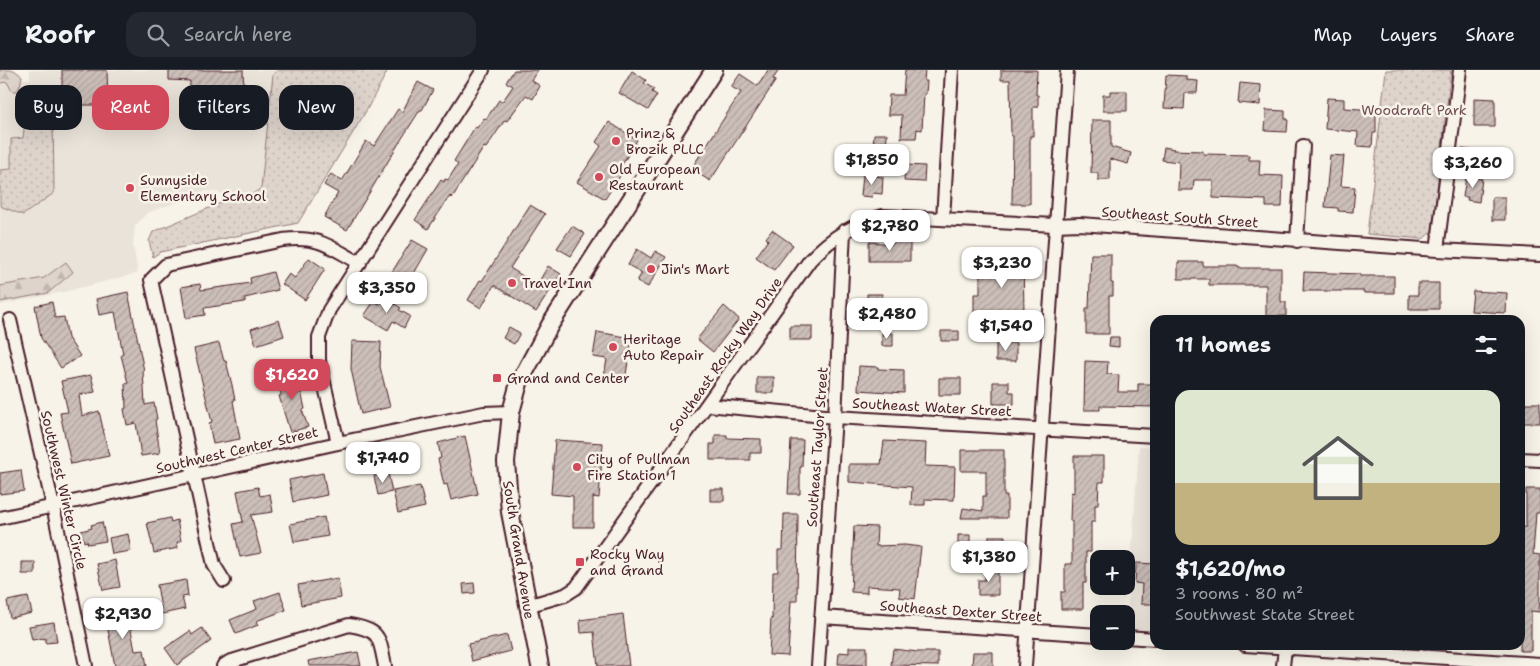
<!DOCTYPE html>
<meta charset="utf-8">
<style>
:root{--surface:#171b24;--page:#242831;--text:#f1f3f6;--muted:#9ea1a6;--line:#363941;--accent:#d1495b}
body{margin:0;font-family:"Shantell Sans",sans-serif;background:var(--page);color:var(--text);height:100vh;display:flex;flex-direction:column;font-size:19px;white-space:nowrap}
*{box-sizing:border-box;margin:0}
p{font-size:16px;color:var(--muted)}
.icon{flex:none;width:28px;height:28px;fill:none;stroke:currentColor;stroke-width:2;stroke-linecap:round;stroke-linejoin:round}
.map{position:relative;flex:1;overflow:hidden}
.side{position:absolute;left:1150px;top:245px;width:375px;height:335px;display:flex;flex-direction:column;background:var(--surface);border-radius:15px;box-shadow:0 5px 20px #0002}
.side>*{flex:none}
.banner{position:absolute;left:15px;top:15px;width:475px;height:45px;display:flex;gap:10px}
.buttons{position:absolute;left:1090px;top:480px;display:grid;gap:10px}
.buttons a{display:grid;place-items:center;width:45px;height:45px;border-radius:10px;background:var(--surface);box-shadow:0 5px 20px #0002;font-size:25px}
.price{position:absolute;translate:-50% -42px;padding:0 11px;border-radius:10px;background:#fff;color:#222;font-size:16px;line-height:32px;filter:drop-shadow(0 1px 2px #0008)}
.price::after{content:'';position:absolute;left:50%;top:30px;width:15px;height:11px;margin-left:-8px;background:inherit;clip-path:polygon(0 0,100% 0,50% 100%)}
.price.active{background:var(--accent);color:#fff}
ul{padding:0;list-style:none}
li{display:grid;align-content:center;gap:10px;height:265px;padding:0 25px}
li span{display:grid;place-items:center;height:155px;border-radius:15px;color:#555}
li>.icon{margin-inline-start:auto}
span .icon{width:90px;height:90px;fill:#fffc;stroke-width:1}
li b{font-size:21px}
h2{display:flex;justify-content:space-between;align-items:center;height:60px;padding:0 25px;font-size:21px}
.tag{padding:0 18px;border-radius:15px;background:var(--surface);box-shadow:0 5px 20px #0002;font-size:18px;line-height:45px}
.tag.active{background:var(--accent);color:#fff}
header{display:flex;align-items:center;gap:30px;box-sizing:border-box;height:70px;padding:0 25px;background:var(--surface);border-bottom:1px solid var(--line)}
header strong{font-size:24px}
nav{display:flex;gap:28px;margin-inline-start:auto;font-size:18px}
.search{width:350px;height:45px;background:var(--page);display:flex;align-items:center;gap:12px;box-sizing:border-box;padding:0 18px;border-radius:15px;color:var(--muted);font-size:19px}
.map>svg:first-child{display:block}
.built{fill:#eae3da}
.grass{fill:url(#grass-dots);stroke:#947a7c}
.forest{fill:url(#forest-firs);stroke:#947a7c}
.building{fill:url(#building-hatch);stroke:#4a1f2b}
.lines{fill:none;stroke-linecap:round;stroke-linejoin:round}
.minor-casing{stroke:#4a1f2b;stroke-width:16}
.major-casing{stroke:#4a1f2b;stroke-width:20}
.minor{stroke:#f7f3e8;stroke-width:12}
.major{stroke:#f7f3e8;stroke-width:16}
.poi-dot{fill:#d1495b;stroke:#f7f3e8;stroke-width:2}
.labels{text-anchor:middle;stroke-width:5;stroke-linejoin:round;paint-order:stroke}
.park-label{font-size:14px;fill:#6f4c53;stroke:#f7f3e8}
.poi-label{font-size:14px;fill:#4a1f2b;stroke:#f7f3e8;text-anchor:start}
.street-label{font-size:14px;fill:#4a1f2b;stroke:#f7f3e8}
</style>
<header>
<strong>Roofr</strong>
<div class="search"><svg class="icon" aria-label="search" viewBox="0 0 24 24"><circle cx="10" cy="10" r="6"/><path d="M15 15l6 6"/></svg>Search here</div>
<nav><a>Map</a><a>Layers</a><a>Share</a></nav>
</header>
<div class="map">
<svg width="1540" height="596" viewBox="0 0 1540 596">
<defs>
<pattern id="grass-dots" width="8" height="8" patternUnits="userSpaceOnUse" patternTransform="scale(1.25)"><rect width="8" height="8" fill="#ded4cc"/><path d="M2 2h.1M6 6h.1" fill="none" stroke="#c0b6af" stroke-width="1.8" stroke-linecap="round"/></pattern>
<pattern id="forest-firs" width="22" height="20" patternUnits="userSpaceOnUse" patternTransform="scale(1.25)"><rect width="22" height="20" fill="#ded4cc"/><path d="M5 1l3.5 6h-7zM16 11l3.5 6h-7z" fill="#c0b6af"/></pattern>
<pattern id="building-hatch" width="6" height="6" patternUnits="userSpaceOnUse" patternTransform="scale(1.25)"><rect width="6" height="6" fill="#ccbfb9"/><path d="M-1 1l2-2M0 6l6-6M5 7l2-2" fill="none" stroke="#b1a49f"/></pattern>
</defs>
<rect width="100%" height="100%" fill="#f7f3e8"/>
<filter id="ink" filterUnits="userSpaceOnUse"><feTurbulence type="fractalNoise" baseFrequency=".02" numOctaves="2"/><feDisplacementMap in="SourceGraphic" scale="10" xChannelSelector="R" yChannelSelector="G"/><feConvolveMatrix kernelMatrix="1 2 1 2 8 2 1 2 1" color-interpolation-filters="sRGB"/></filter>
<g filter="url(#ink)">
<path class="built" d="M30,0H279L264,114L248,127L207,121L147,143L135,156L133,175L138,203L68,221L0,235V9H30Z
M1139,376L1155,377V562L1126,560Z"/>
<path class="grass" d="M277,0H388L366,41L298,153L160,182L153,187L149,171L153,162L230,129L247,128L261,118L273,4Z
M1386,0H1451L1432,161L1423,169L1367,164Z
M34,39H53L54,123L23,145L0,136V100L11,99V69L23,68L25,51H34Z"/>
<path class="forest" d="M0,0H14L22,6L19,21H12L7,12L0,13Z
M66,192L73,202L48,223L0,232V216L44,208Z"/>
<path class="building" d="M62,0H107L108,35H62Z
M169,0H243L244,26H233V33H189L190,11L169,10Z
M514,0H538L531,10L540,16L533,29L526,25L507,51L505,50L486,78L484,77L452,128L450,126L428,159L415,150L441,110L444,112L445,109L448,110L458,94L454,91L475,57L477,58L484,48L486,49L499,30L502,32L513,16L506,12Z
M768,0H779L773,9L776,10L710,111L691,99L741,22L731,17L740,4L758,16Z
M905,0H925L924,11H927L926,24H924L922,60L917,59L916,68H901L902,45H888L889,25H903Z
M1001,0H1037L1036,25H1038V37H1033V66H1030V134H1012L1013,66H1011L1010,10H1001Z
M632,1L646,10L644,13L654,19L652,22L657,25L648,40L619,23Z
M1166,5L1186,6V10L1198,11L1197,23H1185L1184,39L1164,38Z
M418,12L433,20L422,40H420L399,73L347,160L324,147L338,123L324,115L331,104L342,111L366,71L374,76L398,39L402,42Z
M1240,13L1261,15L1260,35L1238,33Z
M1110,21H1127V41H1103V25H1110Z
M1327,28L1344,29V38L1376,40V63H1373L1372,77L1357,76L1358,62L1325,59Z
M1474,28L1495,29V57H1474Z
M1266,40L1285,41V49H1288L1287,62L1265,61Z
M1092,50H1111V77L1131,83L1128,94L1110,89V110H1098V103H1091Z
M609,52L637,70L620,98L624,100L605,129L577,112L601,76L596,72Z
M874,64H887L886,78L873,77Z
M1164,77L1174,79L1173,80L1203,81V84L1249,85V90H1260L1259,105L1283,106L1282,137H1266V130L1213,128V110H1194L1193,120H1178L1179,92L1162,90Z
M1462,79L1476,81L1474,93L1461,91Z
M1330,85L1344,86L1341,116L1355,117L1353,142L1338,141V138L1325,137Z
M905,95L925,96L924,112L904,111Z
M863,105L883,107L882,124L873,123L872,127L861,126Z
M1466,107L1482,109L1479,132L1467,130L1468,127H1463Z
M1492,127H1505V150H1492Z
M530,135L545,144L510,198L537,215L548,196L561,204L536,242L494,215L481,238L468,230L480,210L482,211Z
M572,156L585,164L571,186L557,178Z
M772,160L793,175L774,200L756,187L768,170L766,168Z
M412,170L428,179L409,212L392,202Z
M893,171H910V191H869V172L893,174Z
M637,179L651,188L655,181L666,187L648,217L637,211L642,203L628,195Z
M1006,183H1023L1024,245L974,244V224H980V200H1006Z
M1091,184H1111V213H1113V226H1109V264H1086V238H1089Z
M309,188L325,199L305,230L282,214L289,204L295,208Z
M1178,192H1203V196H1238V198H1281V232H1286V246H1266V215H1209V209H1178Z
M273,202L278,220L245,228V232L204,238L205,245L186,248L181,217L200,214L201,220L251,213L250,208Z
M1304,202L1360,204V206H1394V223H1364V221H1303Z
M1418,213H1439V239H1409V225H1418Z
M1473,221L1507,223L1506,243L1471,241Z
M128,222L144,301H143L145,335L154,333L157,349L155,350L160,383L141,386L136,353L127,355L124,339L126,338L125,314L128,313L121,285L123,284L115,242L99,245L96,229Z
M867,224H882V237H867Z
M384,227L401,238L399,240L410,246L404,258L393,251L388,260L364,246L374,231L379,234Z
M52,232L55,248L64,247L68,268L80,286L61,298L41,268L35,236Z
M724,236L739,249L713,282L697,269Z
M279,250L284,266L256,275L251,259Z
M790,256H812V270H790Z
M509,257L520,263L514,274L503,268Z
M941,261H959V271H941Z
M597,262L632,268L625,310L604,307L607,289L593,287Z
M882,263H893V276H882Z
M1110,267H1119V277L1109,276Z
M352,271L381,272L380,297L390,337L361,344L351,299Z
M996,272L1016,273V291H996Z
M219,273L224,291H226L232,315L235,330L233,331L240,369L213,374L209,353L212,352L194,279Z
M1085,291L1108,292L1107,304L1119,305L1118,322H1138V314H1155V337L1100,336V340H1084Z
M859,296L878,297V299L904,300V323L858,320Z
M294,299L298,322L301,321L305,339L302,340L308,357L290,362L279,326L281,325L278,301Z
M91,305L95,322L79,325L82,346L99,341L109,386L71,394L60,343L68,342L61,311Z
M757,307H774V323H757Z
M939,308H961V325H939Z
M993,312H1009V322H1014V334H993Z
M1520,333H1540V353H1520Z
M715,365H727V368L761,369V383H750V390H710V374H715Z
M465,366L478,424L451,430L447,414L444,415L438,389L441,388L438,373Z
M555,370L603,373L599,428L593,427V457H573V426L551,424Z
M791,370H803L802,397H800V424H788Z
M884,371L926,373L925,396L955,397L954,430L925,429V435H911L912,417L849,412V394H881Z
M961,380H1004V426H1007V448H961L963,438L983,441V426H986V401H961Z
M1074,386H1104V412H1099L1098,435H1095V452H1091V482H1086V513H1083V539H1061V522H1065V494H1072V451H1070L1071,422L1074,423Z
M21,400L24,421L0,424V403Z
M323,403L327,425L293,432L289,410Z
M388,403L392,422L378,425L374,406Z
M420,416L425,437L398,443L393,421Z
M258,417L260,426L270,424L273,442L251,445L261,483L240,487L233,454L243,452L237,421Z
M710,419H724V431H710Z
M1526,419H1540V443H1536L1533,484L1540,485V527L1539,542L1531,541V581H1520L1521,505H1520V484L1522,457H1526Z
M784,444H798L797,531H791L788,586L769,585L771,548L772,549L773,502H778V480H783Z
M324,447L328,466L294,472L290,454Z
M170,448L171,452L177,450L181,471L177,472L178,478L154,483L147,453Z
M102,452L106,471L88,474L87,471L84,472L81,461L92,458L91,455Z
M854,456L877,457L876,476L905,475L921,477L915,529L899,527L900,518L867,516V523L851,522Z
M128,464L131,481L112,484L109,468Z
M958,465H970V476H958Z
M989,466H1005V482H989Z
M115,490L120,517L103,520L97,494Z
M22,492H35V504H22Z
M1136,493L1155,494V534H1141L1142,514L1135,513Z
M985,499H998V525H978V510H985Z
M338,508L341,528L301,535L298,515Z
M186,510L188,526L182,527L185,539L162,544L157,515Z
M474,513L475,523L464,524L463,514Z
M280,522L286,540L256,551L258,555L236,564L230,550L257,539L254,531Z
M28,527L32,543L10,548L7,531Z
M122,536L125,555L130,554L135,581L144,580L147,596H115L104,539Z
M623,544L629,596H598L594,562L581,563L580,550Z
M54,552L57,572L45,573V568L32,570L29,556Z
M202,558L211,571L177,595L165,578L190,561L192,565Z
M507,565L511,581L472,591L468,574Z
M849,577H867V595L838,594L839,582L849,583Z
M893,579L918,582H938V596L891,595Z
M358,582L361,596H309L308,591Z
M973,582H993V596H972Z"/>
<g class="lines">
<g class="minor-casing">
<path id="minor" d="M943,149L952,0
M1297,171L1303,76
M1437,180L1460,0
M10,250L53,436L86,596
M707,335L835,347L1155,366
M338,373L319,291V267L329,240L483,0
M1520,389L1540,390
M0,448L338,373L484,343L511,342
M224,511L214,495L151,210L166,195L283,170C318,165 330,177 360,193
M527,536L565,525L576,518L810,190C833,166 852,155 883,146L1055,155L1080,154L1437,180L1540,185
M821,547L1099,565
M1126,567L1155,569
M1245,575L1540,594
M223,596L229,592L349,555C381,560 379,567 385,596
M818,596L835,347L844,161
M1025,596L1067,0
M1283,596L1285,578"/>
</g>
<g class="major-casing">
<path id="major" d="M540,596L510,442L506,392L511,342L519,313L550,255L714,0"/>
</g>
<use href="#minor" class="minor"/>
<use href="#major" class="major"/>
</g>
</g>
<g class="poi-dot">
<circle cx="616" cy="71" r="5"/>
<circle cx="599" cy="107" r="5"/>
<circle cx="130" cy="118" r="5"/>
<circle cx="651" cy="199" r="5"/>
<circle cx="512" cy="213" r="5"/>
<circle cx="613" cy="277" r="5"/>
<rect x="492" y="303" width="10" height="10" rx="2.5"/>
<circle cx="577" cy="397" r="5"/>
<rect x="575" y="487" width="10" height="10" rx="2.5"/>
</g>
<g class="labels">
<g class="park-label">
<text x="1414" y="45">Woodcraft Park</text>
</g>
<g class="poi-label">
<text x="626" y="68">Prinz &amp;<tspan x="626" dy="16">Brozik PLLC</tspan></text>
<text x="609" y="104">Old European<tspan x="609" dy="16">Restaurant</tspan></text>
<text x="140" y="115">Sunnyside<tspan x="140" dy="16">Elementary School</tspan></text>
<text x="661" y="204">Jin's Mart</text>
<text x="522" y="218">Travel Inn</text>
<text x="623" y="274">Heritage<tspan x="623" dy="16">Auto Repair</tspan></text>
<text x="507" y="313">Grand and Center</text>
<text x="587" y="394">City of Pullman<tspan x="587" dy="16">Fire Station 1</tspan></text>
<text x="590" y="489">Rocky Way<tspan x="590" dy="16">and Grand</tspan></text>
</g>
<g class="street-label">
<text transform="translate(1180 147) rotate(4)" y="5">Southeast South Street</text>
<text transform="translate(725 285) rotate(-55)" y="5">Southeast Rocky Way Drive</text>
<text transform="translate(932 337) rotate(3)" y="5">Southeast Water Street</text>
<text transform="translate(817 377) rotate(-86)" y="5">Southeast Taylor Street</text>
<text transform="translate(237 380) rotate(-13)" y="5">Southwest Center Street</text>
<text transform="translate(64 420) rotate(77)" y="5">Southwest Winter Circle</text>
<text transform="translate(519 480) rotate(81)" y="5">South Grand Avenue</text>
<text transform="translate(961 541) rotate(4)" y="5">Southeast Dexter Street</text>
</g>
</g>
</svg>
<div class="buttons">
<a>+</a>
<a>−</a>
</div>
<b class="price" style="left:872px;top:116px">$1,850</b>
<b class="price" style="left:1473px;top:119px">$3,260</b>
<b class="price" style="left:890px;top:182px">$2,780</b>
<b class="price" style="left:1002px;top:219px">$3,230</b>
<b class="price" style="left:387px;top:244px">$3,350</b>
<b class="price" style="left:887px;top:270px">$2,480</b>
<b class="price" style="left:1006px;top:282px">$1,540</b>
<b class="price active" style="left:292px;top:331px">$1,620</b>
<b class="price" style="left:383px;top:414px">$1,740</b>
<b class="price" style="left:989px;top:513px">$1,380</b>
<b class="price" style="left:123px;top:570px">$2,930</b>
<div class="banner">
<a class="tag">Buy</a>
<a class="tag active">Rent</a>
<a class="tag">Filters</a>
<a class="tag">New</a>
</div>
<section class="side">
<h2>11 homes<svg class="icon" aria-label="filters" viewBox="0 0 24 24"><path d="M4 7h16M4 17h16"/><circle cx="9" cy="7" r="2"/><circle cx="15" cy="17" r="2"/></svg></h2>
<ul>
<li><span style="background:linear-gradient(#dfe7d0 60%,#c2b280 0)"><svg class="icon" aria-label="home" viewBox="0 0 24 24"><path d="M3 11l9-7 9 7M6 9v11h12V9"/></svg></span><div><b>$1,620/mo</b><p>3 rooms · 80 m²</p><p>Southwest State Street</p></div></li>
</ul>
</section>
</div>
